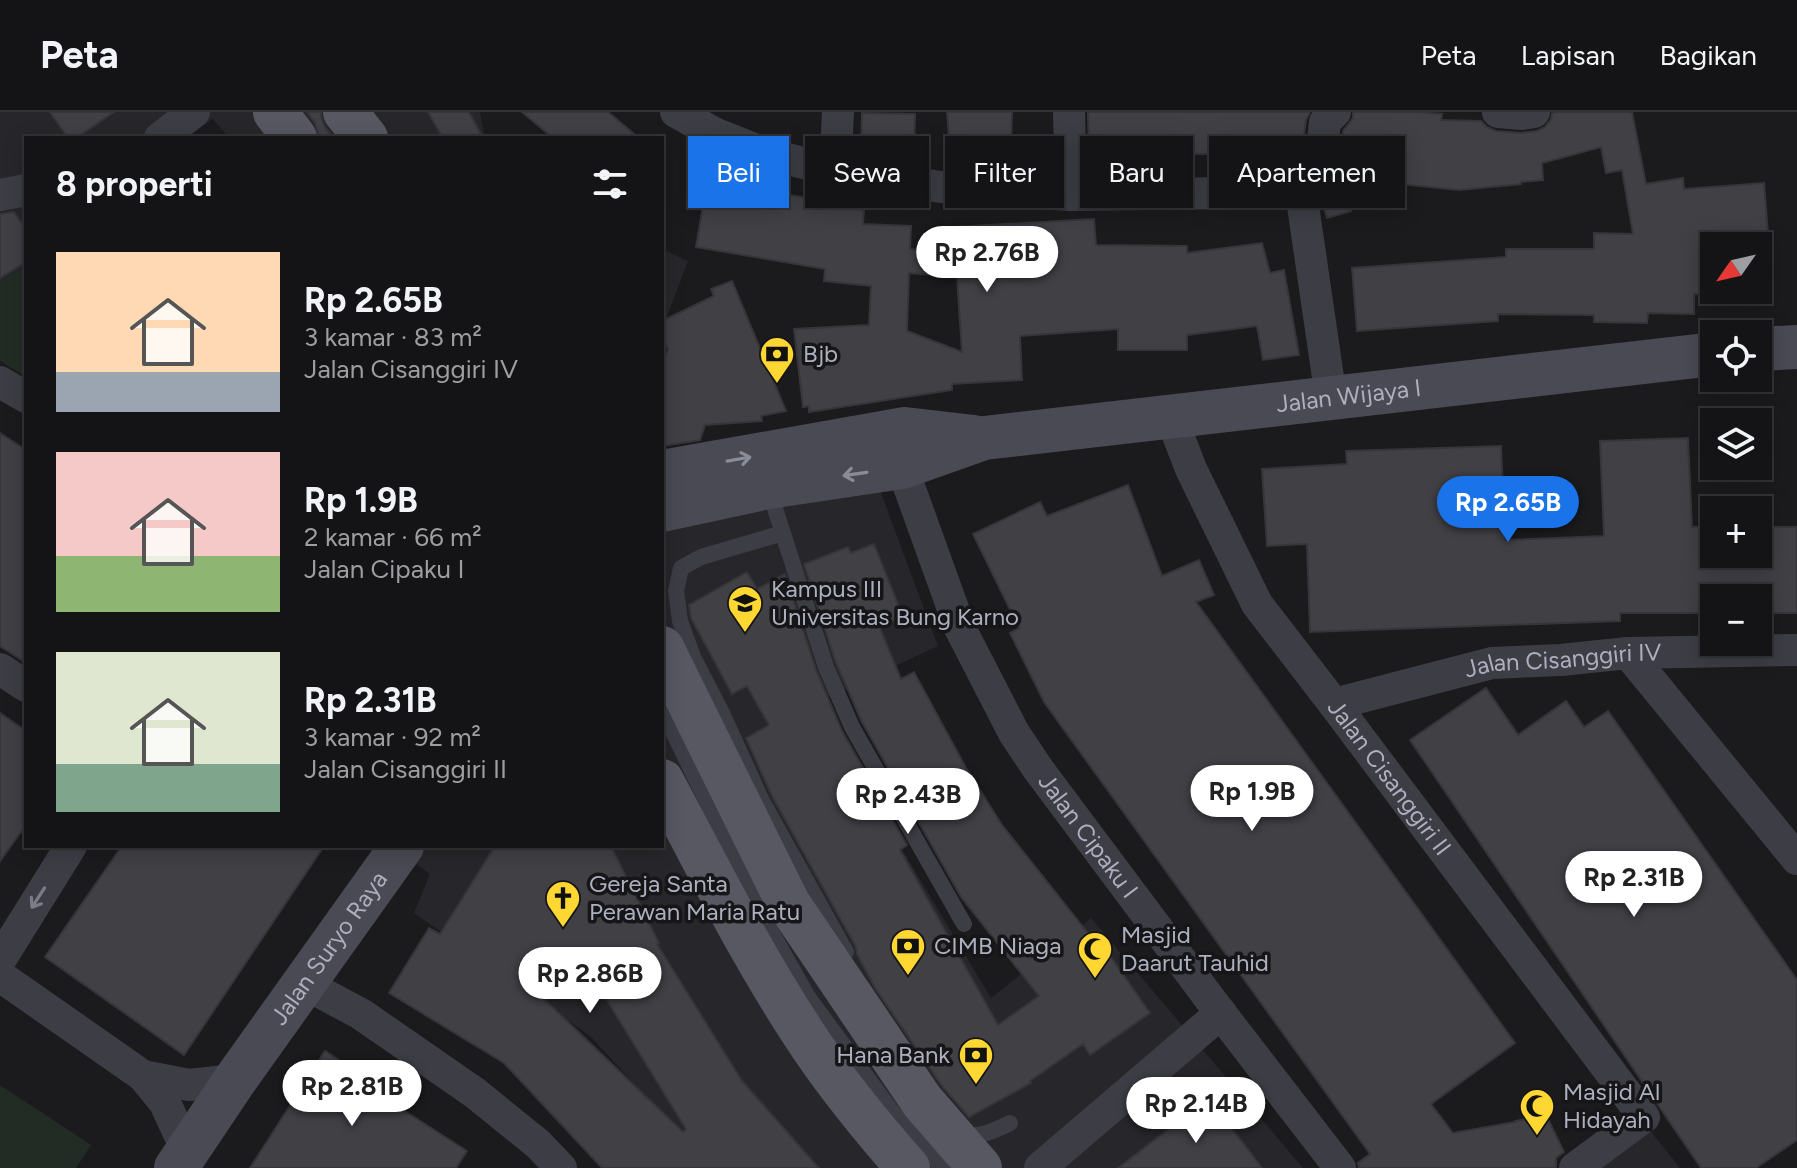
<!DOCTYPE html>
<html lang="id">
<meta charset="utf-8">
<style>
:root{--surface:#141416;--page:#212123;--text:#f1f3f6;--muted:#9d9ea1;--line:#333335;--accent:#1a73e8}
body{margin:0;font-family:Figtree,sans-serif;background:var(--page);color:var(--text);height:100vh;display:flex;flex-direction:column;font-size:30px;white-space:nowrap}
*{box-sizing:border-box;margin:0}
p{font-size:26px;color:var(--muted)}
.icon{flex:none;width:44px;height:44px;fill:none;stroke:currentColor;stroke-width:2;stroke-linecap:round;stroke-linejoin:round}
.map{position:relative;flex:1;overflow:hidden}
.side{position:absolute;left:24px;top:24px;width:640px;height:712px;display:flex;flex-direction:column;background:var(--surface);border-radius:0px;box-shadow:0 4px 20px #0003,0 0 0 2px var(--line)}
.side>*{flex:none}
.top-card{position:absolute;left:688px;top:24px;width:760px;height:72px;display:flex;gap:16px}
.needle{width:52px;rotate:236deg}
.buttons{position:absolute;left:1700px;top:120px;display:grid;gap:16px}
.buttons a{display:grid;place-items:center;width:72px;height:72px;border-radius:0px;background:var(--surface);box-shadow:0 4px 20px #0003,0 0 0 2px var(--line);font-size:40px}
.price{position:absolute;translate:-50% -68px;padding:0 18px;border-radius:28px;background:#fff;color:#222;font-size:26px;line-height:52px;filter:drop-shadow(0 2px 4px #0008)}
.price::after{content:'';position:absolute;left:50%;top:48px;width:24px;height:18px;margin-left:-12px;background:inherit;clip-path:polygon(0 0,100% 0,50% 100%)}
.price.on{background:var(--accent);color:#fff}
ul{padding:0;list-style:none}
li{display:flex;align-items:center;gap:24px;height:200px;padding:0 32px}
li span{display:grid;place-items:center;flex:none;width:224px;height:160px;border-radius:0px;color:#555}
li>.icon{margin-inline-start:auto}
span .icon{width:96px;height:96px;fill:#fffc;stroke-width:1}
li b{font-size:34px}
h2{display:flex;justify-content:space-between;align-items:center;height:96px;padding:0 32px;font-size:34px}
.chip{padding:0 28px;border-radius:0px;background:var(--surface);box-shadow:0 4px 20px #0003,0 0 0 2px var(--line);font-size:28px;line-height:72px}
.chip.on{background:var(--accent);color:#fff}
header{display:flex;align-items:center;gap:48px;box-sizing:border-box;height:112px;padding:0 40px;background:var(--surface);border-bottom:2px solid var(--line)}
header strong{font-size:38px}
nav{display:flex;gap:44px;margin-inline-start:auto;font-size:28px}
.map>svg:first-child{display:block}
.built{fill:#27272b}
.green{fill:#222c25}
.building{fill:#404045;stroke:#35353a;stroke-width:2;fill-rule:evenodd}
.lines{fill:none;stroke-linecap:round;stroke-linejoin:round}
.service{stroke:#3d3d45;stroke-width:16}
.minor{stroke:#3d3d45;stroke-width:32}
.secondary{stroke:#494a53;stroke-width:44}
.primary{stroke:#575862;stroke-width:44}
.oneway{stroke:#8a8c99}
.oneway2{stroke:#7b7c88}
.labels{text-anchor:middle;stroke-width:7;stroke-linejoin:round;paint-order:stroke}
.poi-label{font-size:24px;fill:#adafbe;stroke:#161618;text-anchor:start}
.street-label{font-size:24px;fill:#adafbe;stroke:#161618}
</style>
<header>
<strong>Peta</strong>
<nav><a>Peta</a><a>Lapisan</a><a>Bagikan</a></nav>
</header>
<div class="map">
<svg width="1797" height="1056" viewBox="0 0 1797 1056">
<rect width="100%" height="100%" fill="#1b1b1d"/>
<path class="built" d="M0,0H480L485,26H229L213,7L185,26H26V216L0,232Z
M662,137L688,149L662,218Z
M856,314L938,534L822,588L863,672L991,886L1091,806L1303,1056H712L590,924L414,801L430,762L391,734H662V342Z
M1641,1007L1680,1056H1575Z"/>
<path class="green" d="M26,155V265L0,249V170Z
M0,973L91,1033L76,1056H0Z"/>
<path class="building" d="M50,0H114L76,26H68Z
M307,0H321V5L325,15L334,26H319L315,11Z
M428,0H469L483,26H443Z
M522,0H608L639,26H553Z
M947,0H1012L1011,40H950Z
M1088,0H1310L1306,8L1301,45L1241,47V42H1152L1153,46L1089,47Z
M1353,0H1419L1442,2L1441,8L1481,9L1487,15L1496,19L1520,21L1537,19L1545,15L1551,7L1552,1L1555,0H1632L1646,72L1683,66L1684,77L1764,71L1769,134H1714V182H1694V202L1648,201L1647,211L1594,210V203L1498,202V209L1357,219L1352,156L1506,145V137H1594V121L1633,122L1622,58L1606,61L1601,35L1542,51L1543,68L1521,70V72L1459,78L1390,71L1392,88L1349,91L1351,99L1327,106L1323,92L1329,84L1339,52L1343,19L1353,6Z
M862,1L915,2L914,40L861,39Z
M708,64L752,72L751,77L821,88L820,94L864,98L863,112L911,114L910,137L956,141L954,115L1094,107L1096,133L1187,134V141L1262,131L1270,161L1284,158L1299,243L1263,248L1257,214L1187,223V238H1118V217L1020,224L1022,268L952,272V278L809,300V294L803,295L794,217L869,213L871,174L824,169L825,157L696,135ZM909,161L957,165L962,240L907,219Z
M14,100L26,118V150L0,166V102Z
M732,169L786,299L761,304L762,309L705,313L700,328L662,334V255L668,237L662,225V209L714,184L711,177Z
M0,321L26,338V551L0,534Z
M1688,326L1692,415H1714V442H1758V415H1797V501H1758V486H1714V501H1620V509L1310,520L1307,432L1267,434L1262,357L1347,352L1346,339L1501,334L1505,428L1604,424L1600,329Z
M1128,373L1162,464L1199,448L1214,483L1196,490L1515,931L1431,992L1453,1021L1515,1010V1009L1546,1003L1564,1040L1556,1046V1056H1359L1358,1051L1370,1042L1044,590L1010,521L1019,516L973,422L1040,390L1047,404Z
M874,432L903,505L879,514L901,567L914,560L966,656L1002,713L1103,840L1106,838L1150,901L1090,943L1083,932L1030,969L1031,971L969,1005L942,974L875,876L857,842L856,835L772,684L746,626L769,613L747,574L732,582L691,506L689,493L747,460L757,477L785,462L816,558L842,619L907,733L900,738L998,913L1039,884L961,785L862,610L836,551L804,452L848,435L851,441Z
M1486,576L1518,623L1566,589L1584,615L1608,599L1797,868V1028L1756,1056H1701L1410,628Z
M0,601L26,619V713L0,749Z
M122,734H324L184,943L45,845Z
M495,734H611L659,831L657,832L742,969L819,1056H602L504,951L389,881L429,816L440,822ZM592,864L686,1017L683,1020L544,887Z
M325,939L393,984L389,989L467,1039L456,1056H250Z
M1209,986L1262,1056H1118Z"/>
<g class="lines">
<path class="service" d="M769,378L826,555L852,615L964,812
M783,421L701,445L681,456L676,479L680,509L693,545L722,601L762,689L846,840
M662,597L760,800L808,885L891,998L942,1056
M962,1024C980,1025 994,1019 1010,1011"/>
<g class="minor">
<path d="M676,0L716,22L764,41L835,59L941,75L1071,83L1301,80L1311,78L1321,46L1325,10L1335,0"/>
<path d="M1069,0L1071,83"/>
<path d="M1498,0L1522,2L1534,0"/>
<path d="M160,26L194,0"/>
<path d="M835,59L838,0"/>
<path d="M1301,80L1331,286"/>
<path d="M0,83L26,78"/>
<path d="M0,270L26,285"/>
<path id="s1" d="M1171,305L1191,357L1257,492L1334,592L1644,1005L1575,1056"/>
<path id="s2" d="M902,355L960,516L1014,621L1038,657L1219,899L1340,1056"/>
<path d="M1628,541L1797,747"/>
<path d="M0,557L26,574"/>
<path id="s3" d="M1334,592L1492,551L1561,548L1628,541L1797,538"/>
<path d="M0,848L71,734"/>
<path d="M0,864L143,964L165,991L187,1039"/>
<path d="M303,871L361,902L475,981L538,1032L561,1056"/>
<path d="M143,964L189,973L235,968"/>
<path d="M1040,1056L1221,901"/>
</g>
<g class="secondary">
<path d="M1758,237L1797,235"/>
<path d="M662,360L905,317L974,325"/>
<path id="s4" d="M662,398L768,375L902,355L984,326L1714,242"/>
<path id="s5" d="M176,1056L235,968L402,734"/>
</g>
<path class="primary" d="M275,0L295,26
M345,0L366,26
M662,536L788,791L922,989L980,1056
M662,669C707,754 750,840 803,921C834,969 870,1013 908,1056"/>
</g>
<defs><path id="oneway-shaft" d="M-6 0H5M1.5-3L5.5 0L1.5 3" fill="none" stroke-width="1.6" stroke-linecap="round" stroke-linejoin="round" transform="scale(2)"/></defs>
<g class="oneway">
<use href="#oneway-shaft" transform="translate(739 347) rotate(-10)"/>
<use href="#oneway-shaft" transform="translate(855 362) rotate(172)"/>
</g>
<use class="oneway2" href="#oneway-shaft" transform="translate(38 786) rotate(123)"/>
<defs>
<g id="bank-pin" transform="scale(1.8)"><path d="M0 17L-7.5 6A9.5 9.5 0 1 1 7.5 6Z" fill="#fed732" stroke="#161618"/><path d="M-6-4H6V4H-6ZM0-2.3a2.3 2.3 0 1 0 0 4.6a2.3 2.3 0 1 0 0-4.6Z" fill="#111"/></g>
<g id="university-pin" transform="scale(1.8)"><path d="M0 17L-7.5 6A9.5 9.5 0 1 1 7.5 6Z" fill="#fed732" stroke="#161618"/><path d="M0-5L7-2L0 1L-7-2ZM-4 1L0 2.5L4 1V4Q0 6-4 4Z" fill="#111"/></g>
<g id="church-pin" transform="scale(1.8)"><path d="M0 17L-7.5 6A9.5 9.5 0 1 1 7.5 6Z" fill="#fed732" stroke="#161618"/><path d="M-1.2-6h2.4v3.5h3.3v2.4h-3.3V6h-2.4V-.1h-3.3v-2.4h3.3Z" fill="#111"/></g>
<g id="mosque-pin" transform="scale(1.8)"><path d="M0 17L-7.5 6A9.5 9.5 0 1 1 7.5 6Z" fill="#fed732" stroke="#161618"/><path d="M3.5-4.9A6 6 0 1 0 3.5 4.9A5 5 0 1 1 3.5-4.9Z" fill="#111"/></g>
</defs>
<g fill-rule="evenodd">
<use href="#bank-pin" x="777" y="242"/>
<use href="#university-pin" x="745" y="491"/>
<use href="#church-pin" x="563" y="786"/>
<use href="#bank-pin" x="908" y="834"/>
<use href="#mosque-pin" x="1095" y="837"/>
<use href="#bank-pin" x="976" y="943"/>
<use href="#mosque-pin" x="1537" y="994"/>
</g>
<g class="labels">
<g class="poi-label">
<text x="803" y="250">Bjb</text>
<text x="771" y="485">Kampus III<tspan x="771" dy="28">Universitas Bung Karno</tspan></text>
<text x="589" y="780">Gereja Santa<tspan x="589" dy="28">Perawan Maria Ratu</tspan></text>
<text x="1121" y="831">Masjid<tspan x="1121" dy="28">Daarut Tauhid</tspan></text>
<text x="934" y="842">CIMB Niaga</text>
<text x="950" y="951" text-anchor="end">Hana Bank</text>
<text x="1563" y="988">Masjid Al<tspan x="1563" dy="28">Hidayah</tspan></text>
</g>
<g class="street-label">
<text dy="8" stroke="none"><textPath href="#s4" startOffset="698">Jalan Wijaya I</textPath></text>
<text dy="8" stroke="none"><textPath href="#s3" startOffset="234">Jalan Cisanggiri IV</textPath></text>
<text dy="8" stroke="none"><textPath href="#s1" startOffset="424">Jalan Cisanggiri II</textPath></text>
<text dy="8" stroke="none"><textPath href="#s2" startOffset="416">Jalan Cipaku I</textPath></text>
<text dy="8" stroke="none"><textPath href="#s5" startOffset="268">Jalan Suryo Raya</textPath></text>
</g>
</g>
</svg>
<div class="buttons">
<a><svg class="needle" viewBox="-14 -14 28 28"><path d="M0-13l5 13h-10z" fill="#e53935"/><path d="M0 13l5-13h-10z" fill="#9d9ea1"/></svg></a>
<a><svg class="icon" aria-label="locate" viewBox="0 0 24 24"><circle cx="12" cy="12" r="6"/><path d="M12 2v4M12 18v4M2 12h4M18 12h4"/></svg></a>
<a><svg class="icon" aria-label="layers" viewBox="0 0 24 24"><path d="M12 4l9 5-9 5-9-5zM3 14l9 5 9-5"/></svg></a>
<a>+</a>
<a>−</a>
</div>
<b class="price" style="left:987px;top:182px">Rp 2.76B</b>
<b class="price on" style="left:1508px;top:432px">Rp 2.65B</b>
<b class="price" style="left:1252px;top:721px">Rp 1.9B</b>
<b class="price" style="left:908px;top:724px">Rp 2.43B</b>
<b class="price" style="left:1634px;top:807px">Rp 2.31B</b>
<b class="price" style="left:590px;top:903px">Rp 2.86B</b>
<b class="price" style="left:352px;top:1016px">Rp 2.81B</b>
<b class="price" style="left:1196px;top:1033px">Rp 2.14B</b>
<div class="top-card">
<a class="chip on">Beli</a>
<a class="chip">Sewa</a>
<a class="chip">Filter</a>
<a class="chip">Baru</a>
<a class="chip">Apartemen</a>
</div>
<section class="side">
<h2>8 properti<svg class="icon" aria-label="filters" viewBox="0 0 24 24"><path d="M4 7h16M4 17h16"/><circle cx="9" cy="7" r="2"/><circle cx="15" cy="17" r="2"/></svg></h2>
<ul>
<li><span style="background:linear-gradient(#ffd9b3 75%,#9aa5b1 0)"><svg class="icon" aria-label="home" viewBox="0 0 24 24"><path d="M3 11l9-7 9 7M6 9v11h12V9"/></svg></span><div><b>Rp 2.65B</b><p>3 kamar · 83 m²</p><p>Jalan Cisanggiri IV</p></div></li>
<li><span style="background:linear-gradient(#f6c9c9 65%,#8fb573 0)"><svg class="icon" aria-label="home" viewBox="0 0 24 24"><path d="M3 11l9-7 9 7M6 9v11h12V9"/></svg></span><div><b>Rp 1.9B</b><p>2 kamar · 66 m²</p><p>Jalan Cipaku I</p></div></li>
<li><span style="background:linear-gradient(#dfe7d0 70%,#7fa58c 0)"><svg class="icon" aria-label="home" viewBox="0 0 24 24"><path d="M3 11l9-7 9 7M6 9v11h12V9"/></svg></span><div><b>Rp 2.31B</b><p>3 kamar · 92 m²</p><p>Jalan Cisanggiri II</p></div></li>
</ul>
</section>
</div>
